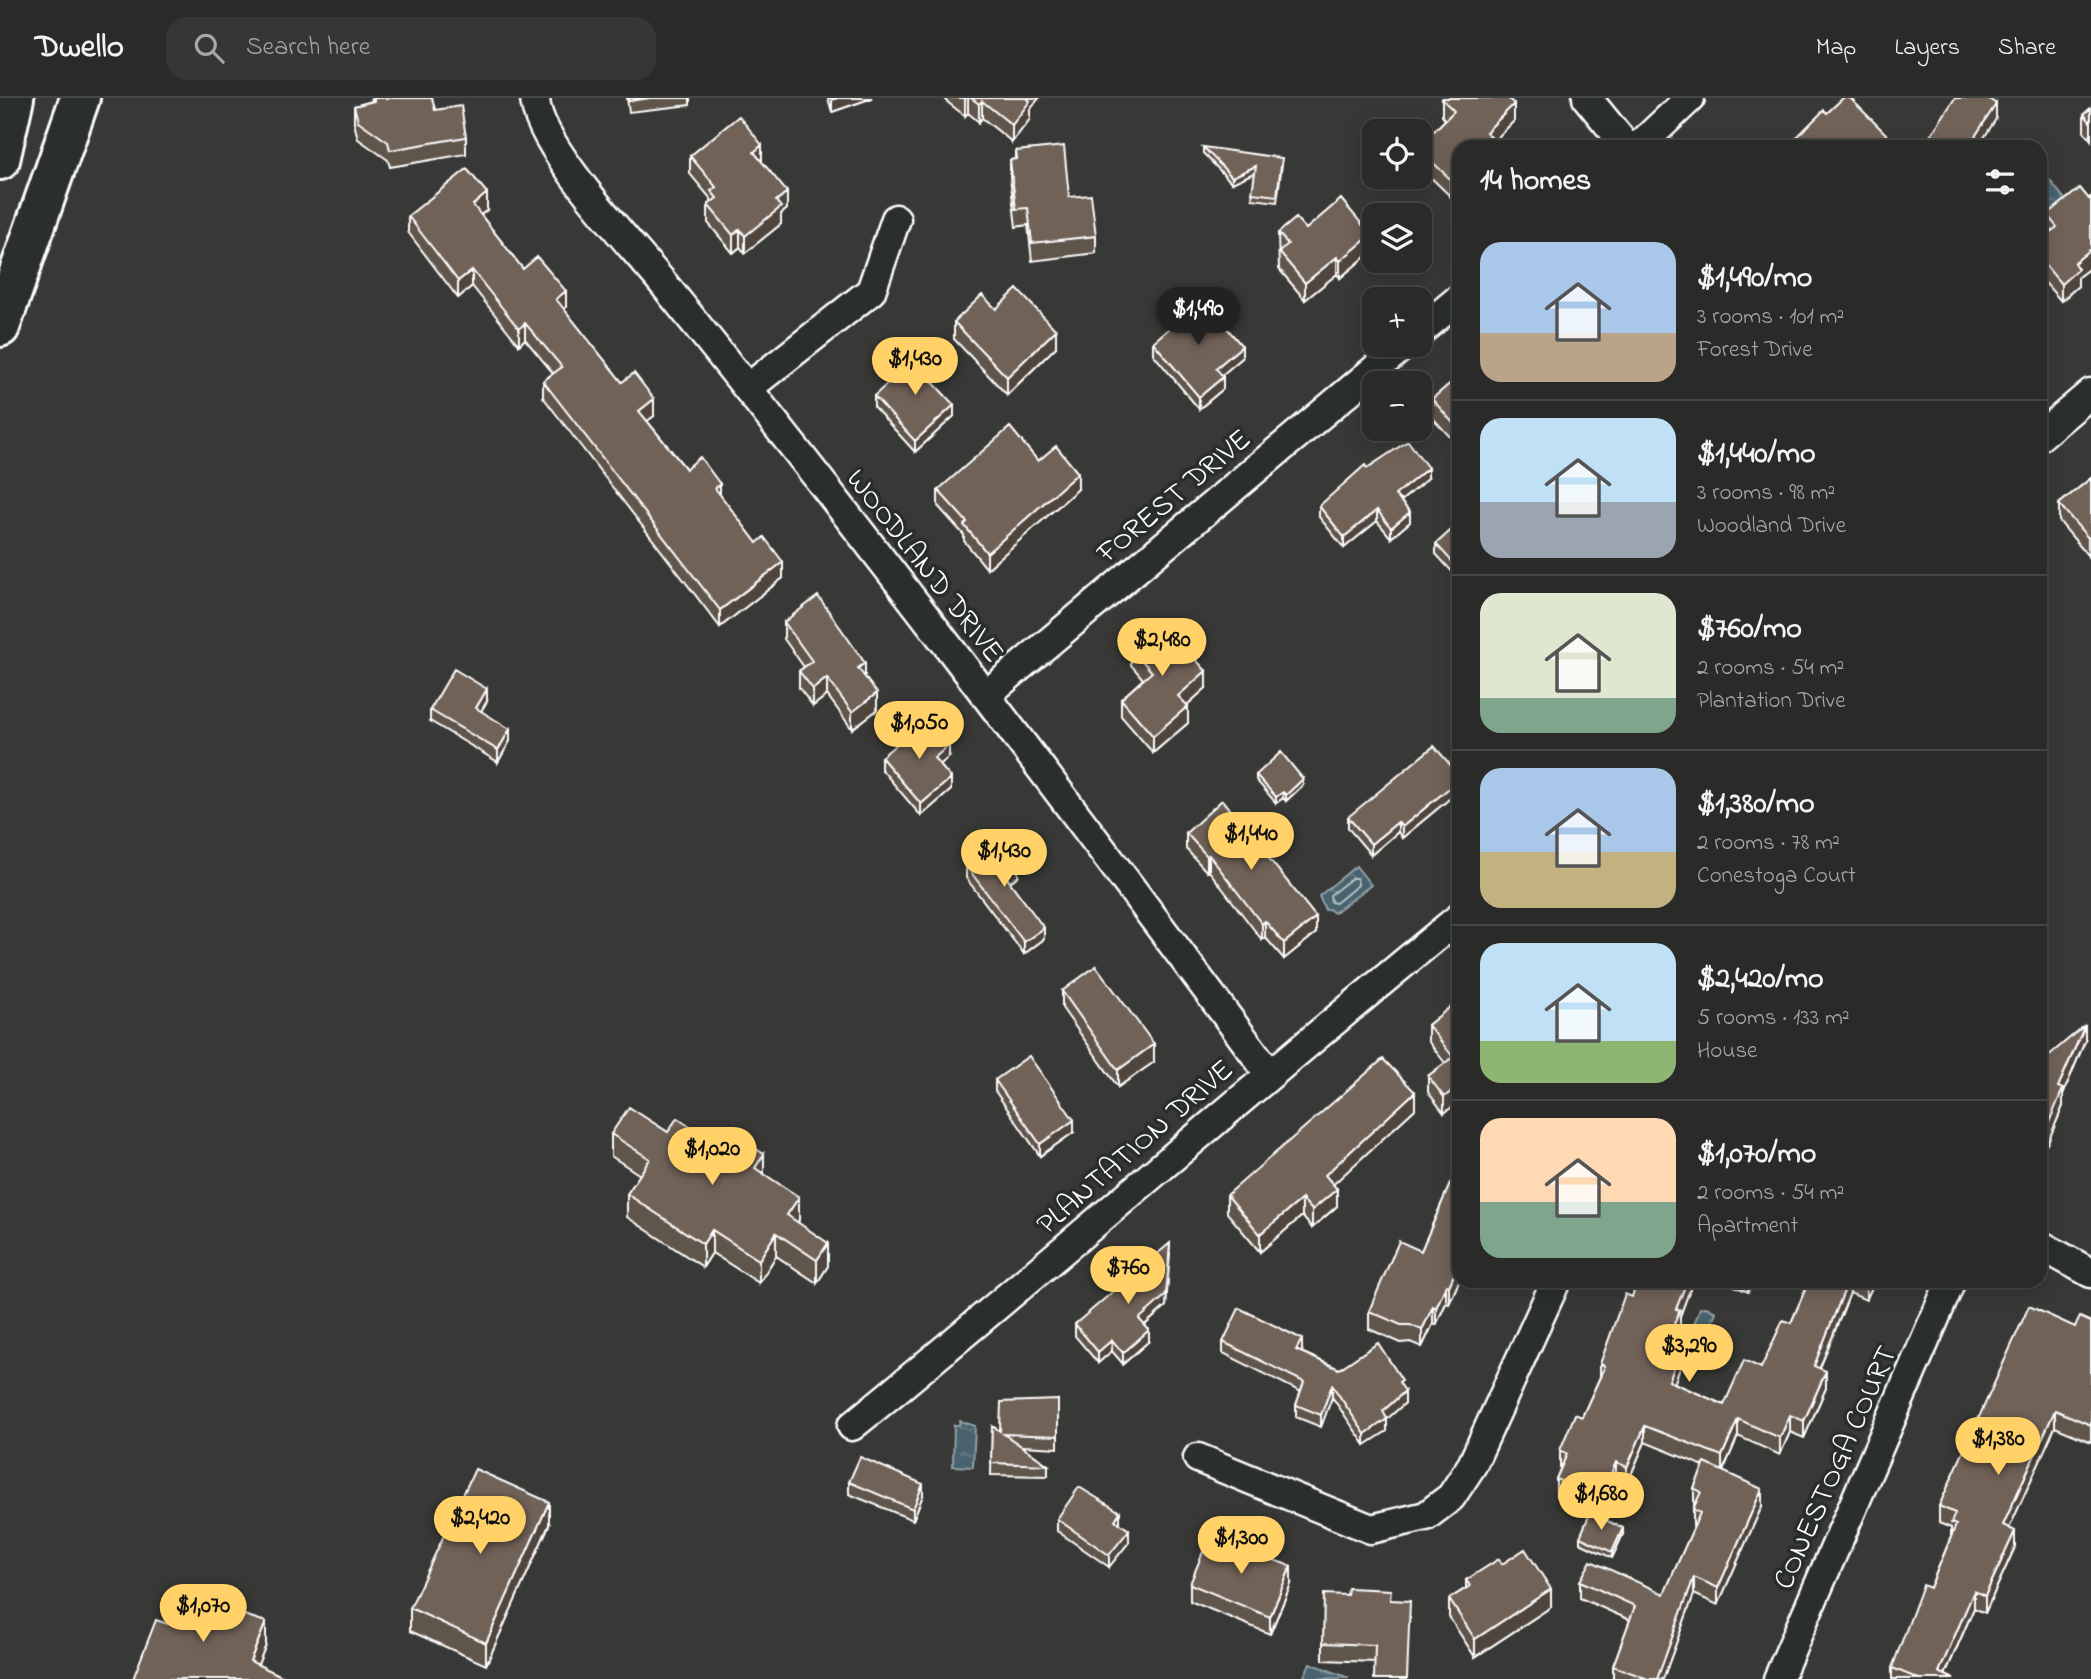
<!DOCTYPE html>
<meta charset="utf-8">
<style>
:root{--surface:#2a2a28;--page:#363634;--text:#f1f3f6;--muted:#a5a7a8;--line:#464645;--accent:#ffd166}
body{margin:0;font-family:"Indie Flower",sans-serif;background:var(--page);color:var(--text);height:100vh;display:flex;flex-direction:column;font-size:26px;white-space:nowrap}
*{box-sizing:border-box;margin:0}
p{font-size:23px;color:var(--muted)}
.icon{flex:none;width:38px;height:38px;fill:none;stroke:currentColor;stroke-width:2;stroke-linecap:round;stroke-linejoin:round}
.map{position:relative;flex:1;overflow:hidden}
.sheet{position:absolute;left:1452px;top:42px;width:595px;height:1148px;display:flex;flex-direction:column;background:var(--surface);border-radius:21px;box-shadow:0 4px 18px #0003,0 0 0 2px var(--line)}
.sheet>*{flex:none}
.fabs{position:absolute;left:1362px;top:21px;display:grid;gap:14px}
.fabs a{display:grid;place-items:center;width:70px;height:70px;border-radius:14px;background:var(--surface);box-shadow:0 4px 18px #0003,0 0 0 2px var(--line);font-size:35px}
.price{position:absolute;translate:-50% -60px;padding:0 16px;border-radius:24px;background:var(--accent);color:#111;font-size:23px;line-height:46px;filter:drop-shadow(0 2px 4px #0008)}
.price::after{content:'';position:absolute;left:50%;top:42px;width:21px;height:16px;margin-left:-10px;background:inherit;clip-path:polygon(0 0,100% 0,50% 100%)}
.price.active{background:#222;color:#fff}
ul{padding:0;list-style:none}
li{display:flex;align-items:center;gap:21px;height:175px;padding:0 28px}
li+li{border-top:2px solid var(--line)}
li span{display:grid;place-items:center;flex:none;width:196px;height:140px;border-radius:21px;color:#555}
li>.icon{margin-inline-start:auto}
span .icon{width:84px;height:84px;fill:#fffc;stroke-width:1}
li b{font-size:30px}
h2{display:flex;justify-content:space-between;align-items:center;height:84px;padding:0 28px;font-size:30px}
header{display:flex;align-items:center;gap:42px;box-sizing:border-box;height:98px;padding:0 35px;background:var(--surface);border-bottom:2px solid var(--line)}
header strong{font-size:33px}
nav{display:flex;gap:38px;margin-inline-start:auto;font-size:24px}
.search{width:490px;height:63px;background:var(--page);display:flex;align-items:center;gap:18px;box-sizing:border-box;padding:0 24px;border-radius:21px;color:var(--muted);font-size:26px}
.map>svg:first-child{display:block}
.water{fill:url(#water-ripples);stroke:#92a1a8;stroke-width:2}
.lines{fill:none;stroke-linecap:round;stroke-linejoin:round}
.shore{stroke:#b6c1c5;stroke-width:2}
.street-casing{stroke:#fff;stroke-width:33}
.primary-casing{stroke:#fff;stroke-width:44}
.street{stroke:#2a2d2e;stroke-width:28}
.primary{stroke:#2a2d2e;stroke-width:38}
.wall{fill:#61544c;stroke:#fff;stroke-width:2}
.shaded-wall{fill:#4f453e;stroke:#fff;stroke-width:2}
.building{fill:#716258;stroke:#fff;stroke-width:2}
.labels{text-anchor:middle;stroke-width:7;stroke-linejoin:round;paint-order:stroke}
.street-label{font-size:30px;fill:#fff;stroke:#2a2d2e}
</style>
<header>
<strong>Dwello</strong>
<div class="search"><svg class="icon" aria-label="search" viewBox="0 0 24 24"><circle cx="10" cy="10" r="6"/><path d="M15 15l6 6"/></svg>Search here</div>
<nav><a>Map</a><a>Layers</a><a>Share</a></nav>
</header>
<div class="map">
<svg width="2091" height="1581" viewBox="0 0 2091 1581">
<defs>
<pattern id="water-ripples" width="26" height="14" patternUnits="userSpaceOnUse" patternTransform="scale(1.75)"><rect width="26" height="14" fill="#49636e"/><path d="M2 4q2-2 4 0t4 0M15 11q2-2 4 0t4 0" fill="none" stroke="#647a84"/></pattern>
</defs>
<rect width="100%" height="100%" fill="#383836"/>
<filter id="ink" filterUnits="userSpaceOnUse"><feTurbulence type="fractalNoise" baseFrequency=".0143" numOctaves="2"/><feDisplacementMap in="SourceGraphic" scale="14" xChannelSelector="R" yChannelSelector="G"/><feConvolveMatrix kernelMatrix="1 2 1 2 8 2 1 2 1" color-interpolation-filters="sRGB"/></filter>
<g filter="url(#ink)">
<path class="water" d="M2045,76L2071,109L2056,122L2041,104V80Z
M1356,768L1371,787L1334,815L1329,811L1325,812L1319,798Z
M1706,1209L1716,1214L1703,1245L1689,1240L1700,1210Z
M960,1323L975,1328L973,1369L953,1368L954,1327H959Z
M1310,1565L1349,1580L1303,1581Z"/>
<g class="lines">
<path class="shore" d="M1352,780H1357L1358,787L1336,805L1331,804L1330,797Z"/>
<g class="street-casing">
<path id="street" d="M535,0C536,47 635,150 667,190C874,446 1072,710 1269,975
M1587,0L1627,49
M1638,49L1690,0
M1419,234L1460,200
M748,290L871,193L896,121
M2040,338L2091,295
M986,597L1404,247
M2040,1147L2091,1175
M852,1328C1057,1161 1255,986 1460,819
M1198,1360L1371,1431L1426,1418L1451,1399L1472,1367L1556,1183
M1778,1581L1951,1183"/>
</g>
<g class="primary-casing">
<path id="primary" d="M0,62L14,0
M0,229L80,0"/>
</g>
<use href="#street" class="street"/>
<use href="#primary" class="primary"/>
</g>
<path class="wall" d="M371,0H432L435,12L466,39V56L390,69L388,62L358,41L354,25V8L372,3Z
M627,0H690V7L629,14Z
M828,0H872L832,14Z
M946,0H1039L1030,11V21L1012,44L982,20L979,24L968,15L965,18L946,3Z
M1442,1L1514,23L1491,46V49L1450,98L1419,68V48L1445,22L1442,18Z
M2091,10V42L2084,33V16Z
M1203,49L1282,66L1277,104L1252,101L1255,74L1232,85L1203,55Z
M1016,53L1069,99L1096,138V155L1032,163L1028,127L1016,129L1010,79V62L1016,61Z
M690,58L762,64L787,111L781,116V126L745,155L740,149L733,155L708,125V107L711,105V101L690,76Z
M2091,99V169L2078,179V188L2061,203L2040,179V142L2048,136L2047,135V117Z
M487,112L481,117L523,171L566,209L564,211L622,284L654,318L647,323L686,371L720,397L783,480L720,529L543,299V283L553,275L525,241L519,247L472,188L458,200L408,134V118Z
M1306,131L1371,154L1340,180L1337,176L1305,202L1279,171L1278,135Z
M996,211L1056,249L1007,297L954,241V224Z
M1153,244L1242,260L1221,277L1223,291L1199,311L1153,256Z
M1460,277V350L1432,319V301Z
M939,279L934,285L954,318L915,354L874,309V298Z
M1038,363L1078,391L987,471L964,443V437L938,408V392Z
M1367,370L1428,380L1401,403L1410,424L1391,440L1377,423L1344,450L1319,419V408Z
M2091,380L2088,458L2059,423V406Z
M1460,424L1457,479L1436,456V446Z
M784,524L865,579L877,612L852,631L827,597L813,608L799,590V573L804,569L784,541Z
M1131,550L1206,590L1187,607L1188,625L1153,655L1121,618V601L1143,581L1131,567Z
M1460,581V603L1457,600V583Z
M487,603L481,613L510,643L498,664L430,623V612Z
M881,659H949L940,667L951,692L921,718L881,671Z
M1256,677L1303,687L1286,703L1283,700L1276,705L1256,682Z
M1460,678V692L1402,740L1398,734L1371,757L1348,730V719Z
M1186,735L1316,835L1284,861L1265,839L1262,842L1209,773L1207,774L1186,751Z
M966,768L1018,778L1010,784L1044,841L1024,856L966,780Z
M1062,893L1154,964L1118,989L1062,910Z
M1460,901V1003L1444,1015L1428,994V978L1445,965L1428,943V927Z
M2085,943L2063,996V1008L2047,1046L2040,1044V965Z
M995,982L1074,1034L1040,1058L995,993Z
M1415,1011L1333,1086L1337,1108L1312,1130L1302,1118L1260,1154L1227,1115V1097Z
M668,1034L764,1076L799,1122L798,1124L828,1168L817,1185L776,1158L759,1185L712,1155L703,1169L627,1119V1096L640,1077L611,1058V1036Z
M1460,1063V1181L1449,1206L1446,1205L1436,1227L1433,1226L1422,1249L1410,1244L1401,1245L1369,1231V1213L1421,1153Z
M1170,1156L1166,1208L1145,1227L1149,1243L1123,1266L1112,1253L1098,1265L1075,1238V1226Z
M1638,1183H1693L1680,1218L1679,1232L1687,1252L1674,1285L1724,1307L1761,1270L1791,1225L1809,1183H1875L1866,1202L1850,1195L1820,1270L1826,1290L1804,1340L1790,1334L1780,1357L1738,1338L1723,1373L1762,1408L1718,1507L1694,1496L1663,1581H1613V1568L1630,1522L1580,1500V1483L1664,1496L1694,1429L1693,1428V1411L1695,1407H1694V1390L1704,1368L1645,1344L1627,1386L1616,1381L1600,1417L1556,1398V1381L1561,1369H1560V1352L1582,1319L1600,1279V1266L1632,1199Z
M1723,1183H1754L1748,1194Z
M2091,1224V1344L2055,1329L2009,1430L2015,1449L1985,1515L1974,1510L1945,1577L1954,1581H1892V1570L1930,1490L1951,1439V1430L1939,1425V1408L2075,1229Z
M1223,1244L1302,1253L1301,1254L1339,1271L1402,1289L1405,1305L1387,1320V1333L1365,1347L1332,1299L1321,1329L1296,1319V1307L1301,1294L1223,1255Z
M1058,1302V1350L1021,1348L1048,1367V1378L991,1377L992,1328L1000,1333Z
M849,1384L923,1397L913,1422L849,1396Z
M1057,1421L1120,1426L1129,1444L1109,1469L1057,1433Z
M549,1427L486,1567L410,1533V1510Z
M1623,1436L1612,1460L1580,1445V1439Z
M1502,1466L1551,1509L1475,1559L1449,1519V1501L1466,1490V1482Z
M1190,1486H1291L1270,1536L1190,1503Z
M1391,1502L1410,1519L1375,1564L1323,1562V1545Z"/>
<path class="shaded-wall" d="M838,0H872L832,14V2Z
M965,0H968V15L965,18Z
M1025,0H1039L1030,11V21L1012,44V27Z
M982,3V20L979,24V6Z
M1514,6V23L1491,46V49H1481L1486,34Z
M1996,6V21L1978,49H1968Z
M762,47V64L754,54Z
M1256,68V74L1232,85V79Z
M1460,72V89L1450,98V81Z
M787,94V111L781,116V126L745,155V138L776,103Z
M487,95V112L473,123V107Z
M740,131V149L733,155V137Z
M1371,137V154L1340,180V163Z
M2091,151V169L2078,179V188L2061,203V186L2074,165Z
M1337,159V176L1305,202V185Z
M472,172V188L458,200V183Z
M566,193V209L556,217V201Z
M525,225V241L519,247V231Z
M1056,232V249L1007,297V279Z
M1242,248V260L1216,282V270Z
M939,268V279L928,291V279Z
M1223,279V291L1199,311V299Z
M654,301V318L639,329V313Z
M954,307V318L915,354V343Z
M1428,370V380L1395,408V397Z
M1078,375V391L987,471V455Z
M720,386V402L715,390Z
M1377,412V423L1344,450V439Z
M1410,414V424L1391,440V430Z
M2091,438V455L2088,458V440Z
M783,464V480L720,529V512Z
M1460,466V476L1457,479V469Z
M865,565V583L858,570Z
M1206,573V590L1178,615V598Z
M827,580V597L813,608V591Z
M487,591V603L476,622V610Z
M877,595V612L852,631V614Z
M1188,608V625L1153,655V638Z
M510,631V643L498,664V652Z
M949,647V659L934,672V660Z
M951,680V692L921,718V706Z
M1303,681V687L1286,703V697Z
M1460,681V692L1402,740V729Z
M1283,694V700L1276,705V699Z
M1398,724V734L1371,757V746Z
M1209,757V773L1207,774V758Z
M1018,766V778L1004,788V776Z
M1316,819V835L1284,861V845Z
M1265,823V839L1262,842V826Z
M1044,830V841L1024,856V844Z
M2085,927V943L2063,996V1008L2047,1046V1029L2058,989Z
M1154,946V964L1118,989V972Z
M1460,987V1003L1444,1015V999Z
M1415,994V1011L1325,1094V1077Z
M1074,1022V1034L1040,1058V1046Z
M764,1056V1079L755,1070Z
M1337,1091V1108L1312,1130V1112Z
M799,1099V1122L787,1140V1117Z
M1302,1101V1118L1260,1154V1136Z
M712,1132V1155L703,1169V1146Z
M776,1135V1158L759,1185V1162Z
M828,1145V1168L817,1185V1162Z
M1170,1145L1166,1208L1139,1232V1221Z
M1460,1163V1181L1449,1206V1188Z
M1687,1183H1693L1680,1218V1229L1673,1246V1229L1676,1211Z
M1748,1183H1754L1748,1194Z
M1848,1183H1850V1195L1814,1284V1268Z
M1867,1183H1875L1866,1202V1185Z
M1446,1187V1205L1436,1227V1210Z
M1433,1208V1226L1422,1249V1232Z
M1149,1232V1243L1123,1266V1255Z
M1687,1235V1252L1669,1299V1283Z
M1302,1241V1253L1296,1263V1252Z
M1112,1242V1253L1098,1265V1254Z
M1826,1273V1290L1804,1340V1323Z
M1332,1287V1299L1321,1329V1317Z
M1405,1293V1305L1385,1323L1387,1321V1333L1365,1347V1336L1383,1313Z
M2055,1312V1329L2003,1444V1427Z
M1790,1317V1334L1780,1357V1340Z
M1738,1321V1338L1722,1375V1358Z
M1645,1328V1344L1627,1386V1369Z
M1616,1364V1381L1600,1417V1401Z
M923,1386V1397L913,1422V1411Z
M1762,1391V1408L1718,1507V1490Z
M549,1404V1427L486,1567V1545Z
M1120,1414V1426L1115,1422Z
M1623,1430V1436L1612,1460V1454Z
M1129,1432V1444L1109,1469V1457Z
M2015,1433V1449L1985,1515V1498Z
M1291,1468V1486L1270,1536V1519Z
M1694,1479V1496L1663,1581H1657Z
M1551,1491V1509L1475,1559V1541Z
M1974,1493V1510L1943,1581L1939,1574Z
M266,1524V1547L252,1581L250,1563Z"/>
<path class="building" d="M374,0H432L435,12L461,8L466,39L390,52L388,44L358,23L354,8L374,3Z
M629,0H650L629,3Z
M971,0H1026L1030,3L1012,27L982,3L979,6Z
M1443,0H1508L1514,6L1486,34L1491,39L1481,49H1460V72L1450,81L1419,51V48L1454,13L1442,1Z
M1843,0H1850L1899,49H1787L1824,12L1827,15Z
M1955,0H1988L1996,6L1968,49H1923Z
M2091,10V25L2084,16Z
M739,18L762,47L754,54L787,94L776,103L781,109L745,138L740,131L733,137L708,107L717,100L711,93L716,89L690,58Z
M1913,40L1921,49H1903Z
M1064,48L1069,99L1091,97L1096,138L1032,145L1028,110L1016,111L1010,62L1017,61L1016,53Z
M1203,49L1282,60L1277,98L1252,95L1256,68L1232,79Z
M467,71L487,95L473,107L523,171L537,159L566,193L556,201L622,284L634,275L654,301L639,313L686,371L700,359L720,386L715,390L757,445L764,439L783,464L720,512L543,283L562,269L525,225L519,231L472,172L458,183L408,118Z
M2080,90L2089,101L2091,99V151L2074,165L2078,171L2061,186L2040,161V142L2057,129L2047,117Z
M1341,101L1371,137L1340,163L1337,159L1305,185L1279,154L1288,146L1278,135L1296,120L1306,131Z
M1017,191L1056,232L1007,279L954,224L982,197L996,211Z
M1203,202L1242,248L1216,270L1223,279L1199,299L1153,244Z
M923,253L939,268L928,279L954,307L915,343L874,298Z
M1460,277V333L1432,301Z
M1010,329L1038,363L1056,348L1078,375L987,455L964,427L967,424L938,392Z
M1408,343L1428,370L1395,397L1410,414L1391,430L1377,412L1344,439L1319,408L1365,367L1367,370Z
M2091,380V438L2088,440L2059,406Z
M1460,424V466L1457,469L1436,446Z
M818,498L865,565L858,570L877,595L852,614L827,580L813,591L799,573L812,563L784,524Z
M1161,522L1206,573L1178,598L1188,608L1153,638L1121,601L1152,574L1131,550Z
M454,571L487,591L476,610L510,631L498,652L430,612Z
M927,621L949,647L934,660L951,680L921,706L881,659Z
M1434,648L1460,678V681L1402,729L1398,724L1371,746L1348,719Z
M1281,654L1303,681L1286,697L1283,694L1276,699L1256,677Z
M1222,702L1316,819L1284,845L1265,823L1262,826L1209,757L1207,758L1186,735Z
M1000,742L1018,766L1004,776L1044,830L1024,844L966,768Z
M1096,868L1154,946L1118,972L1062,893Z
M1460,901V987L1444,999L1428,978L1453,959L1428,927Z
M2085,927L2058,989L2063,991L2047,1029L2040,1027V965Z
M1029,958L1074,1022L1040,1046L995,982Z
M1383,961L1415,994L1325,1077L1337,1091L1312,1112L1302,1101L1260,1136L1227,1097Z
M629,1009L668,1034L677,1020L723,1050L732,1036L764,1056L755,1070L799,1099L787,1117L828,1145L817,1162L776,1135L759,1162L712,1132L703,1146L627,1096L650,1061L611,1036Z
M1460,1063V1163L1449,1188L1446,1187L1436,1210L1433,1208L1422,1232L1410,1227H1401L1369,1213L1399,1143L1421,1153Z
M1170,1145L1166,1197L1139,1221L1149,1232L1123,1255L1112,1242L1098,1254L1075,1226Z
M1638,1183H1687L1676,1211L1680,1212L1673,1229L1687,1235L1669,1283L1724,1307L1744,1262L1761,1270L1783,1222L1791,1225L1809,1183H1848L1814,1268L1826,1273L1804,1323L1790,1317L1780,1340L1738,1321L1722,1358L1645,1328L1627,1369L1616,1364L1600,1401L1556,1381L1567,1356L1560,1352L1575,1316L1582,1319L1605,1268L1600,1266L1625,1196L1632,1199Z
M2029,1208L2075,1229L2080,1219L2091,1224V1327L2055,1312L2003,1427L2015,1433L1985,1498L1974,1493L1939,1574L1954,1581H1919L1892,1570L1923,1487L1930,1490L1956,1427L1951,1425L1955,1415L1939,1408Z
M1239,1210L1302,1241L1296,1252L1339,1271L1378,1245L1402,1282L1399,1284L1405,1293L1383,1313L1387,1321L1365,1336L1332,1287L1321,1317L1296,1307L1304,1284L1223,1244Z
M1058,1302V1338L1004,1336L1048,1367L991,1365L992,1328L1000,1333L1001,1304Z
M860,1359L923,1386L913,1411L849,1384Z
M1705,1365L1762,1391L1718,1490L1694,1479L1657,1581H1648L1613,1568L1635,1508L1580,1483L1591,1463L1664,1496L1700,1415L1693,1411L1701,1394L1694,1390Z
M475,1371L549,1404L486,1545L410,1510Z
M1079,1389L1120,1414L1115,1422L1129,1432L1109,1457L1057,1421Z
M1590,1415L1623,1430L1612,1454L1580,1439Z
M1209,1439L1291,1468L1270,1519L1190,1486Z
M1525,1451L1551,1491L1475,1541L1449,1501L1470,1488L1466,1482L1499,1461L1502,1466Z
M1348,1490L1391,1492L1390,1502L1410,1503L1407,1581H1374L1375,1547L1323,1545L1324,1496L1347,1497Z
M181,1491L231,1507L228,1512L266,1524L250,1563L288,1581H133L156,1522L168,1526Z"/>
</g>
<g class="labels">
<g class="street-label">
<text transform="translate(1173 397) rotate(-40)" y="10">FOREST DRIVE</text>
<text transform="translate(926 467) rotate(52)" y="10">WOODLAND DRIVE</text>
<text transform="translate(1134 1048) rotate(-41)" y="10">PLANTATION DRIVE</text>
<text transform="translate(1834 1369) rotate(-66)" y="10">CONESTOGA COURT</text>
</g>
</g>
</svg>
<div class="fabs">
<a><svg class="icon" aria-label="locate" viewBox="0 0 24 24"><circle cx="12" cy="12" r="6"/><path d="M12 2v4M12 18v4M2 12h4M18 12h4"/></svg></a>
<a><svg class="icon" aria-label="layers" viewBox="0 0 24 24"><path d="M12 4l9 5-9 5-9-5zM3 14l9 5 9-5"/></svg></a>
<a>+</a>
<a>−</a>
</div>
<b class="price active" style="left:1198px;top:249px">$1,490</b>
<b class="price" style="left:915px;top:299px">$1,430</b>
<b class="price" style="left:1162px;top:580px">$2,480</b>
<b class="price" style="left:919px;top:663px">$1,050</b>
<b class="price" style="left:1251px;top:774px">$1,440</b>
<b class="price" style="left:1004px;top:791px">$1,430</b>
<b class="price" style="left:712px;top:1089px">$1,020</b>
<b class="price" style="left:1128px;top:1208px">$760</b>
<b class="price" style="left:1689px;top:1286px">$3,290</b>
<b class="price" style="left:1998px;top:1379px">$1,380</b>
<b class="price" style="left:1601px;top:1434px">$1,680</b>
<b class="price" style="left:480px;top:1458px">$2,420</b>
<b class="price" style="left:1241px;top:1478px">$1,300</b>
<b class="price" style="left:203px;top:1546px">$1,070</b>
<section class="sheet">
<h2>14 homes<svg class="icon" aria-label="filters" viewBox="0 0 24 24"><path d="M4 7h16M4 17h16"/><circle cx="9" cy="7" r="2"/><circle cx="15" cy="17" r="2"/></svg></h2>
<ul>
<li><span style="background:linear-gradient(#a9c7e8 65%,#b9a48a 0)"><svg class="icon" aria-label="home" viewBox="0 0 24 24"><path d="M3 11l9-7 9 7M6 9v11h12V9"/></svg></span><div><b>$1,490/mo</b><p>3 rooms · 101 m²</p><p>Forest Drive</p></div></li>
<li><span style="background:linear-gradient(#bfe0f5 60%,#9aa5b1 0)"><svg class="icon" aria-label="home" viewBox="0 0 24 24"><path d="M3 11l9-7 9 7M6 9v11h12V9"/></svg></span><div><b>$1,440/mo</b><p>3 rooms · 98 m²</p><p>Woodland Drive</p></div></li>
<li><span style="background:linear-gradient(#dfe7d0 75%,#7fa58c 0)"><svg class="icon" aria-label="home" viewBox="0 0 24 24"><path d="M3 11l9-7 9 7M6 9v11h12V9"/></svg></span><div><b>$760/mo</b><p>2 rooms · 54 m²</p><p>Plantation Drive</p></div></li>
<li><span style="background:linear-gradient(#a9c7e8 60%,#c2b280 0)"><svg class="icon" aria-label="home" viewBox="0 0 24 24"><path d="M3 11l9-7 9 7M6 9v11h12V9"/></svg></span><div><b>$1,380/mo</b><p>2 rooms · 78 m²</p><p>Conestoga Court</p></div></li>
<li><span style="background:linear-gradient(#bfe0f5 70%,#8fb573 0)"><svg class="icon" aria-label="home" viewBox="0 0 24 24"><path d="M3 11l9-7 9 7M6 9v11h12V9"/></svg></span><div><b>$2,420/mo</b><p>5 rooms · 133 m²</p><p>House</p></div></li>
<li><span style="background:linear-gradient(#ffd9b3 60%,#7fa58c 0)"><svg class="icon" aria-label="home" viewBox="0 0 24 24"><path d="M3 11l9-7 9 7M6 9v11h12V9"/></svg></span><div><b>$1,070/mo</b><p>2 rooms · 54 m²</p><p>Apartment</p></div></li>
</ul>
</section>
</div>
